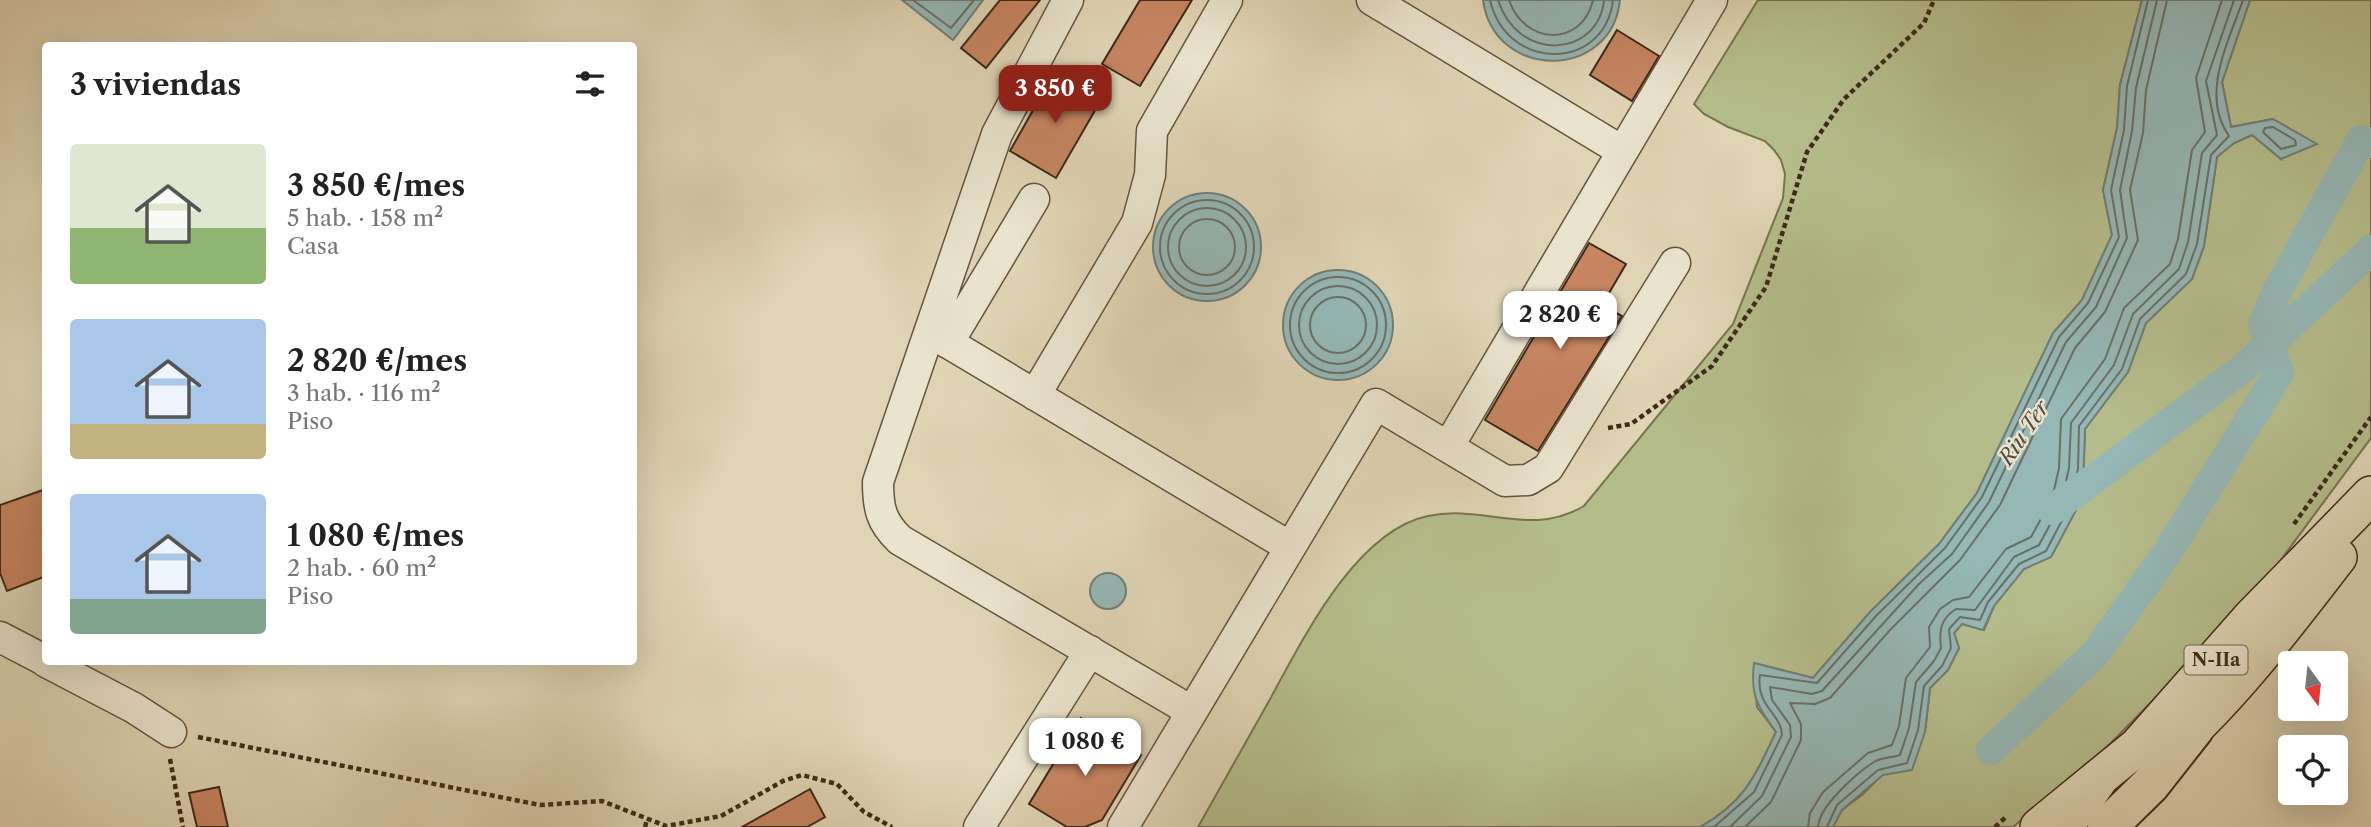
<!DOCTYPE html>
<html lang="es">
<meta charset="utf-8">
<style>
:root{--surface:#fff;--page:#f6f6f6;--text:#222;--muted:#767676;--accent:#8f2418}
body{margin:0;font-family:"Libre Caslon Text",serif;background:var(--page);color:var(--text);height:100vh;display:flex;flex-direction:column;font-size:26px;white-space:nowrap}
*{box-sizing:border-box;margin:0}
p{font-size:23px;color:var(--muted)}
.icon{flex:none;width:38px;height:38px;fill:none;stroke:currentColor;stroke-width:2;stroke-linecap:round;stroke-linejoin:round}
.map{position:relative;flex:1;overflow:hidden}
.sheet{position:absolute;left:42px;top:42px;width:595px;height:623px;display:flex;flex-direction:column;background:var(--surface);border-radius:7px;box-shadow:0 7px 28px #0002}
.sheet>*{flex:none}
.needle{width:46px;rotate:165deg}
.controls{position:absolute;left:2278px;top:651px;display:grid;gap:14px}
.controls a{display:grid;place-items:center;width:70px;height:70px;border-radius:7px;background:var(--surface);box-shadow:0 7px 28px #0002;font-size:35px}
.price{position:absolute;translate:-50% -60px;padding:0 16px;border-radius:14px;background:#fff;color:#222;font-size:23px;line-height:46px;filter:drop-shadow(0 2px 4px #0008)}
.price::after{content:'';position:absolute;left:50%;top:42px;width:21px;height:16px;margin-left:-10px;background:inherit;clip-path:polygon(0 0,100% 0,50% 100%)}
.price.current{background:var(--accent);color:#fff}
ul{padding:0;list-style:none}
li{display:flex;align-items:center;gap:21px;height:175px;padding:0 28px}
li span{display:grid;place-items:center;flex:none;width:196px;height:140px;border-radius:7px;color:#555}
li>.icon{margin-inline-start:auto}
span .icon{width:84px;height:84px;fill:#fffc;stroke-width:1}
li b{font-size:30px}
h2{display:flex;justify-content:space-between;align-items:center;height:84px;padding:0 28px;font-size:30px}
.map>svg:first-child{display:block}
.green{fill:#b5bc8b;stroke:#797352;stroke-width:2}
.water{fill:#95b7b5;stroke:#727f77;stroke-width:2}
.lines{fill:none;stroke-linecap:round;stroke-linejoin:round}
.shore{stroke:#697067;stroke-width:2}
.canal{stroke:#95b7b5;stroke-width:30}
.building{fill:#c68461;stroke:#3d2a19;stroke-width:2}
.minor-casing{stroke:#665440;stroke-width:33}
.major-casing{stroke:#3d2a19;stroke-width:40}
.highway-casing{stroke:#3d2a19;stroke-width:42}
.path{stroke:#3d2a19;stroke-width:4.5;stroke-dasharray:5 3.5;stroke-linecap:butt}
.minor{stroke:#eae3ce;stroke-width:30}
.major{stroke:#dfd4b4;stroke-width:37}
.highway{stroke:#dfd4b4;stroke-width:38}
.labels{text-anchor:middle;stroke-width:5;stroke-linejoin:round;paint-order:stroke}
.shield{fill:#eae3ce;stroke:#71624f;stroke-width:2}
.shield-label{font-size:18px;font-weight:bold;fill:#3d2a19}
.water-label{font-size:21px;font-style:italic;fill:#534d40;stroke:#eae3ce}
</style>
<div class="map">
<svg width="2371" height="827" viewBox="0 0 2371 827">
<rect width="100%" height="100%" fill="#dfd4b4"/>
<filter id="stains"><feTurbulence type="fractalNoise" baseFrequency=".00286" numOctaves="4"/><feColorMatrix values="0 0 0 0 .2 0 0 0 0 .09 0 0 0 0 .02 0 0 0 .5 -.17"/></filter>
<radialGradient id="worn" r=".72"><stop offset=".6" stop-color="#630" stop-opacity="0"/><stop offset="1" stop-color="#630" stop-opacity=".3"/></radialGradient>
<path class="green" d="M1758,0H2142L2120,85L2117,128L2103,190L2112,235L2082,300L2053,333L1977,493L1939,544L1871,611L1813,678L1754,663L1757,707L1776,732C1755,776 1745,802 1700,827H1198C1222,785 1245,743 1269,701C1302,641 1355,531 1428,516C1484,504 1530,538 1584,506L1733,324L1783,198L1785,174L1781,160L1774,150L1765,141L1728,127L1704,114L1694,104Z
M2250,0H2371V438L2249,603L2093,761L2013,827H1833L1842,810L1862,795L1925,732L1930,688L1948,670L1959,648L1954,633L1962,624L1984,630L1994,606L2024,568L2051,557L2076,510L2083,487L2085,429L2128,372L2146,323L2192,279L2204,246L2217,157L2234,143L2252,135L2281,159L2273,119L2231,127L2222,82Z"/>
<path class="water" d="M902,0H983L953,40Z
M1483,0H1620C1612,81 1494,81 1483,0Z
M2142,0H2250L2222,82L2231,127L2273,119L2317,144L2281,159L2252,135L2234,143L2217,157L2204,246L2192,279L2146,323L2128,372L2085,429L2083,487L2076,510L2051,557L2024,569L1994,606L1983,630L1962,624L1954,633L1959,648L1948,670L1930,688L1925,732L1912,770L1883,775L1842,810L1833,827H1700C1745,802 1755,776 1776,732C1758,707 1750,696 1754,663L1813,678L1871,611L1939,544L1977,493L2053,333L2082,300L2112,235L2103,190L2117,128L2120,85Z
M1153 247a54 54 0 1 1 108 0a54 54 0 1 1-108 0Z
M1283 325a55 55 0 1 1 110 0a55 55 0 1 1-110 0Z
M1090 591a18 18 0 1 1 36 0a18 18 0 1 1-36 0Z"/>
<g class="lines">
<path class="shore" d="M913,0L951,28L974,0
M1490,0C1507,73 1605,71 1613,0
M1498,0C1518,63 1598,58 1604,0
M1509,0C1524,45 1582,48 1593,0
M2273,127L2295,140L2296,145L2281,149L2263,132L2265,128Z
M1160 247a47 47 0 1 1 94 0a47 47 0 1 1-94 0Z
M1168 247a39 39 0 1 1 78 0a39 39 0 1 1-78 0Z
M1179 247a28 28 0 1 1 56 0a28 28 0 1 1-56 0Z
M1290 325a48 48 0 1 1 96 0a48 48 0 1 1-96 0Z
M1299 325a39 39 0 1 1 78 0a39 39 0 1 1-78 0Z
M1310 325a28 28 0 1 1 56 0a28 28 0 1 1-56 0Z
M1714,827L1754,792L1782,735C1782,714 1755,706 1760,675L1817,683L1876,616L1945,548L1982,497L2059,337L2088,303L2119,237L2111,190L2124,130L2127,86L2148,0
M1730,827L1762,796L1791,737L1790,725L1772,700L1770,687L1812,694L1822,691L1919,584L1952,554L1989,502L2066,342L2096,307L2127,238L2120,190L2132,131L2136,88L2157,0
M1745,827L1771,802L1801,740V724L1790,703L1815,704L1830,698L1890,630L1960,560L2000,505L2075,348L2105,312L2138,240L2130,190L2143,133L2146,90L2167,0
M1808,827L1810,813L1823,792L1868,753L1892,745L1899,726L1906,678L1930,647L1929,627L1940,609L1953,600L1969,597L2006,549L2031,537L2052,499L2059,468L2061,419L2105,359L2124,308L2170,264L2178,239L2192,150L2205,132L2196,78L2222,0
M1818,827C1819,806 1857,773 1874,762C1882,757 1892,758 1900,755L1909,728L1916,682L1934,661L1941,648C1939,631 1940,619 1956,609L1975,610L2014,557L2039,545L2061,504L2069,468L2071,423L2114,365L2133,314L2179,269L2188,242L2202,153L2217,135L2206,81L2234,0
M1827,827L1837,805L1878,770L1907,763L1918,730L1924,686L1942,666L1951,648L1949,629L1960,617L1980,620L1988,602L2019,564L2046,551L2069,507L2078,469L2079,426L2122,369L2140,319L2186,274L2197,244L2211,155L2229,136C2200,95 2228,43 2243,0"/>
<path class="canal" d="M2052,510L2246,366L2371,250
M1991,750L2094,655L2165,556L2279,373L2263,325L2276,293L2361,140L2371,143"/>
</g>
<path class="building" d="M1000,0H1040L986,68L961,48Z
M1140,0H1192L1140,86L1102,64Z
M1617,30L1659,56L1632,101L1590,75Z
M1054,73L1101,100L1056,178L1010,151Z
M1589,243L1626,264L1602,305L1622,316L1538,451L1485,420Z
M46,489V576L7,591L0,573V505Z
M1081,718L1141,755L1102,820L1085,827H1067L1029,804Z
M219,787L228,827H197L189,793Z
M810,789L825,817L807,827H742Z"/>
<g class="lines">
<g class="minor-casing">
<path id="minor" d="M1068,0L997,134L878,482C878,508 881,522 900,540L1191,711
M1372,0L1622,151
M930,332L1290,547
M948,343L1034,199
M1035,395L1137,223L1150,175L1152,131L1227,0
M1448,447L1712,0
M0,637L46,661
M46,662L134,708L171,732
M979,827L1090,651
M1123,827L1376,404L1505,481L1528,480L1548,468L1675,263"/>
</g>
<g class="major-casing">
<path id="major" d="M2170,751C2234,694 2286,624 2338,557
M2039,827L2138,746L2251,618L2371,495"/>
</g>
<g class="highway-casing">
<path id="highway" d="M2063,827L2097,781
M2107,827L2150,785L2194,729"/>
</g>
<path class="path" d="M1608,428L1631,424L1712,366L1766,287L1807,152L1844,99L1924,23L1934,0
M2294,524L2371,417
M198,737L540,805L602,801L666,826L721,816L783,781L802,775L837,784L864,812L892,827
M170,759L183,827
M645,827L647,820
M1995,827L2007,816"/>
<use href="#minor" class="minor"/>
<use href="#major" class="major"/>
<use href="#highway" class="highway"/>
</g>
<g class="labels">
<rect class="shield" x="2184.5" y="645.5" width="63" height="29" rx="5"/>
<g class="shield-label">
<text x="2216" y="666">N-IIa</text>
</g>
<g class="water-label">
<text transform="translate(2024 433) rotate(-56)" y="7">Riu Ter</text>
</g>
</g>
<rect width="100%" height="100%" filter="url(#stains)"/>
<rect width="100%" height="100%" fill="url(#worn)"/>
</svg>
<div class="controls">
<a><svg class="needle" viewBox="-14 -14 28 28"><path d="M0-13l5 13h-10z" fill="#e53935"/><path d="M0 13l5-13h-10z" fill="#767676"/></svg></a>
<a><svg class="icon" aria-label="locate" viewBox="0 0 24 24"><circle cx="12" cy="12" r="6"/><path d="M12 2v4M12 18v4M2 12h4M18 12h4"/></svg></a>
</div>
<b class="price current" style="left:1055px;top:125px">3 850 €</b>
<b class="price" style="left:1560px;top:351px">2 820 €</b>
<b class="price" style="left:1085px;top:778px">1 080 €</b>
<section class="sheet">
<h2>3 viviendas<svg class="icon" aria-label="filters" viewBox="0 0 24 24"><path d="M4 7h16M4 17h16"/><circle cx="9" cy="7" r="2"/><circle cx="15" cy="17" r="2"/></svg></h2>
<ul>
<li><span style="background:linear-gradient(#dfe7d0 60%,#8fb573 0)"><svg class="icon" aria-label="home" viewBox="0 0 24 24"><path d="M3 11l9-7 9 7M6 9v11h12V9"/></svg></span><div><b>3 850 €/mes</b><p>5 hab. · 158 m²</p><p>Casa</p></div></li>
<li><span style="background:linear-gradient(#a9c7e8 75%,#c2b280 0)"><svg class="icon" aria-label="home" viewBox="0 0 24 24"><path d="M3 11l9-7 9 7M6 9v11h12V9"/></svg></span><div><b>2 820 €/mes</b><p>3 hab. · 116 m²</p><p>Piso</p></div></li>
<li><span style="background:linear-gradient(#a9c7e8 75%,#7fa58c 0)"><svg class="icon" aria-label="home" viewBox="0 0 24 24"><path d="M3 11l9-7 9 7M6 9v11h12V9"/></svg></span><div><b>1 080 €/mes</b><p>2 hab. · 60 m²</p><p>Piso</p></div></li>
</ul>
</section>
</div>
